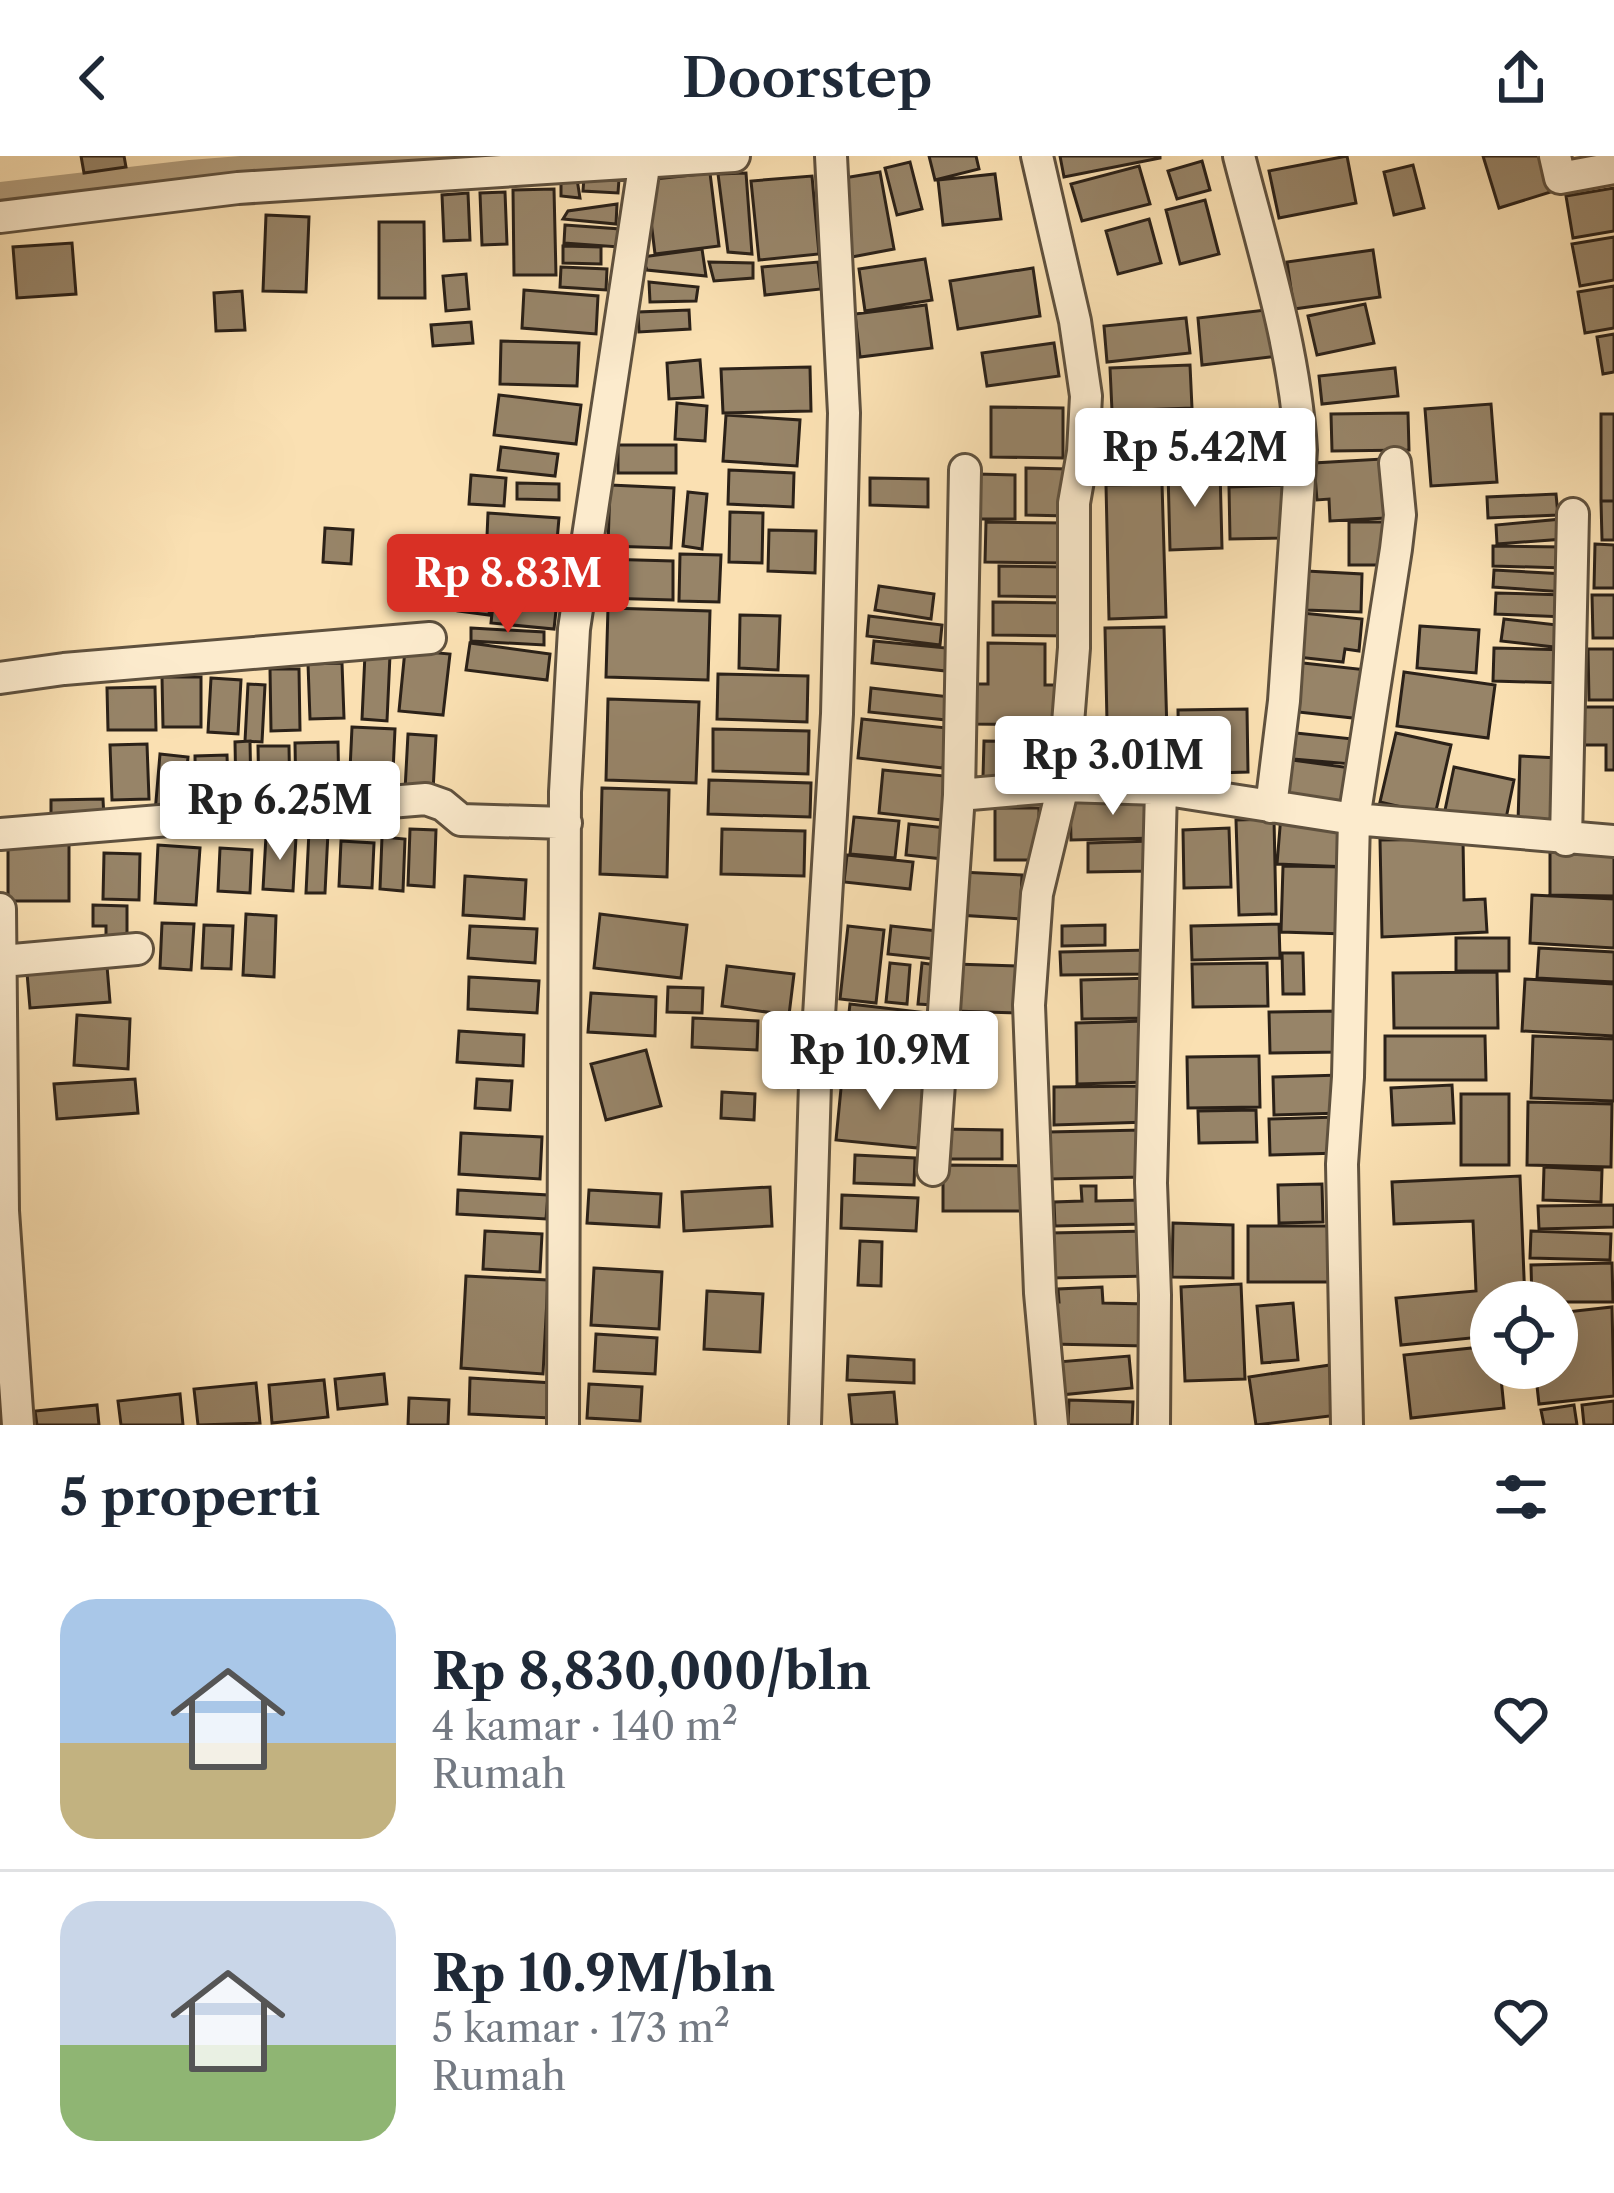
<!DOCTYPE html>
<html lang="id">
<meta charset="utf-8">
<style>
:root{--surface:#fff;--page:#f6f6f7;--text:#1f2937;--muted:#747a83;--line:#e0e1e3;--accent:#d93025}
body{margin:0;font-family:"Libre Caslon Text",serif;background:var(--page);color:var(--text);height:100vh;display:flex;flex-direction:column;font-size:45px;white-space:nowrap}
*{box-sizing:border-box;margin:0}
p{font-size:39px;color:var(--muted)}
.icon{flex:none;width:66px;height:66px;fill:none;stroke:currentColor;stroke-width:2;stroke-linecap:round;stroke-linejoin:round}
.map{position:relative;height:1269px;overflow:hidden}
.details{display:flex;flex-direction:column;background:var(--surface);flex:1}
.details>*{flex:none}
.controls{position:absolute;left:1470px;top:1125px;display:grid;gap:24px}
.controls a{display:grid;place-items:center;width:108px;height:108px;border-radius:50%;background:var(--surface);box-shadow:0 12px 48px #0002;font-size:60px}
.price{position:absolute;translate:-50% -102px;padding:0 27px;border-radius:12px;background:#fff;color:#222;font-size:39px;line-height:78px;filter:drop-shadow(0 3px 6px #0008)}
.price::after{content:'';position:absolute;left:50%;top:72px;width:36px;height:27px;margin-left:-18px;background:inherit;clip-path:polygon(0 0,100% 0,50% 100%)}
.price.current{background:var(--accent);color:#fff}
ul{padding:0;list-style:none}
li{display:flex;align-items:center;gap:36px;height:300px;padding:0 60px}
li+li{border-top:3px solid var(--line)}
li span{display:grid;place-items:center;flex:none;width:336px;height:240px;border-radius:36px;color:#555}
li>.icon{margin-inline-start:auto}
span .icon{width:144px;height:144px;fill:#fffc;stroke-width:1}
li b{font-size:51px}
h2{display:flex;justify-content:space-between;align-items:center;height:144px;padding:0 60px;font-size:51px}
header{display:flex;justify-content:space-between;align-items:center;height:156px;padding:0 60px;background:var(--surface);font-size:54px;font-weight:600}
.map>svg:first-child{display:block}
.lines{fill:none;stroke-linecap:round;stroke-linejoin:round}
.canal{stroke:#b49f7e;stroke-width:36}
.building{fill:#978468;stroke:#2b2118;stroke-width:3}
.street-casing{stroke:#5f513e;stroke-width:36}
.street{stroke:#fcebcd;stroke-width:30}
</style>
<header><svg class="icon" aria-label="back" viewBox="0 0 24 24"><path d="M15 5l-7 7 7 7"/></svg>Doorstep<svg class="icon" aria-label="share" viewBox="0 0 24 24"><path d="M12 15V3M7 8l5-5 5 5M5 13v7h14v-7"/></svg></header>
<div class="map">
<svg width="1614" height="1269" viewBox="0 0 1614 1269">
<rect width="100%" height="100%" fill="#fae0b2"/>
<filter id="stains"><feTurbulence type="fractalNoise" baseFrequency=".00167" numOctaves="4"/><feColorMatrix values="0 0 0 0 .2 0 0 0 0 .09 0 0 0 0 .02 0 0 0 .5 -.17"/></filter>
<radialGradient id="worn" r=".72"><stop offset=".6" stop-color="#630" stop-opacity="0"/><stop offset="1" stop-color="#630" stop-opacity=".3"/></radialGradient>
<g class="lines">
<path class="canal" d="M0,44L191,22L465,0"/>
</g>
<path class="building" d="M81,0H124L126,11L84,17Z
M929,0H976L979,13L935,24Z
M1060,0H1160V2L1064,21Z
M1347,0L1356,47L1279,62L1269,15Z
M1483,0H1547L1557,34L1499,52Z
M1202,5L1210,34L1177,43L1168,15Z
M910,6L922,53L897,59L885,12Z
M1413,9L1424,52L1394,59L1384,16Z
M1139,10L1150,48L1082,65L1071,28Z
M880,16L894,93L852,101L838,23Z
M710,17L719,90L655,98L646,24Z
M746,17L752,98L728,96L718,18Z
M995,18L1001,63L943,69L938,24Z
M812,20L819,98L759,104L751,25Z
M584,21L619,23L618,37L583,35Z
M577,23L580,42L561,40V25Z
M1614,32V75L1573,82L1566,40Z
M554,33L556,119H514L513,34Z
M505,36L507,88L482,89L480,37Z
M468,37L470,84L444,85L442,39Z
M1205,44L1219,98L1180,108L1166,54Z
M617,48L616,68L563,63L568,55Z
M266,59L309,61L306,136L263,135Z
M1149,63L1161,107L1118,118L1106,75Z
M379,66H424L425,142H379Z
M565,69L620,73L619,91L564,87Z
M1614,81V124L1580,130L1572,88Z
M72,87L76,138L17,142L13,91Z
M563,90L601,91V108L563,107Z
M702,93L706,120L647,114L642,101Z
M1373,94L1380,141L1294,153L1287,106Z
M925,103L932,144L865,155L859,113Z
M709,106L753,107V122L714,125Z
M818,106L821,133L765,139L762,111Z
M561,111L607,113L606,134L560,131Z
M1033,112L1040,160L958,173L950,125Z
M466,118L469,153L446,155L443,120Z
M649,126L698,131L696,145L650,146Z
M1614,130V172L1585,177L1578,136Z
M524,134L598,140L596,178L522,172Z
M242,135L245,174L216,175L214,137Z
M1365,148L1374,187L1317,199L1308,160Z
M926,149L932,192L860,201L855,158Z
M1274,153L1279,200L1202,209L1198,162Z
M689,154L690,173L639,176L638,156Z
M1186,162L1190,197L1107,206L1104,170Z
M471,166L473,187L433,190L431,169Z
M1614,178V216L1603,218L1597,181Z
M501,185L579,187L577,230L500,228Z
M1054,187L1059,220L987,230L982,197Z
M700,204L703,241L669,243L667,207Z
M1190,209L1192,252L1112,255L1110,212Z
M810,211L811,255L723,257L721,213Z
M1395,212L1398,240L1322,248L1319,220Z
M499,239L581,249L576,288L494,279Z
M677,247L707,250L705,285L675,283Z
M1491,248L1497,326L1431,330L1425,253Z
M991,251L1063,252V302L991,301Z
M1408,257L1409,294L1332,295L1331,258Z
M1601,258H1614V345H1601Z
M726,259L800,264L797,310L723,305Z
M1191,261L1192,304L1119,305L1118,263Z
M1289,277L1290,307L1254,308V278Z
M618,289H676V317H618Z
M501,291L558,298L555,320L498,314Z
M1382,303L1386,362L1330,365L1329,343L1317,344L1314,307Z
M1026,312L1068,313V360L1026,359Z
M1220,313L1222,392L1170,394L1168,315Z
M729,314L794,317L793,351L728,348Z
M977,318L1015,319V363H976Z
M471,319L506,322L504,350L469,348Z
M870,322L928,323V351L870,349Z
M517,327L559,328V344L517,343Z
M1162,328L1166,461L1109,463L1106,329Z
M610,329L674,332L671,392L608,390Z
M1284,329L1285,382L1230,383L1229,331Z
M688,336L707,338L702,393L683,390Z
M1556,338L1558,359L1488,362L1487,341Z
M1601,345H1614V384H1602Z
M730,356L763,357L762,407L729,406Z
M488,357L559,362L557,385L487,380Z
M1562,363L1564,383L1497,388L1496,369Z
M986,366L1065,367V407L985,406Z
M1349,366H1384L1386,409H1349Z
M325,372L353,374L351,408L323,406Z
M769,374L816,375L815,417L768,415Z
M457,382L498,390L493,414L453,406Z
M504,385L552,393L548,415L500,408Z
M1595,388L1614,389V432H1594Z
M1493,390L1564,391V412L1493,410Z
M680,398L721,399L719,446L679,445Z
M602,403L673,405V444L602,442Z
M999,410L1068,411V441L999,440Z
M464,414L494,418L489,459L458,455Z
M1494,414L1565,418V436L1493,431Z
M1306,415L1362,418L1361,456L1305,454Z
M502,417L555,423L553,441L500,435Z
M879,430L934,438L931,463L875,454Z
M1496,437L1565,439V461L1495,458Z
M494,438L557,445L554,473L491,467Z
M1592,439H1614V482H1593Z
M993,446L1068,447L1067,480L993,479Z
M608,452L710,455L708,524L606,521Z
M1302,457L1362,463L1359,495L1345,493L1343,506L1297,501Z
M740,459L780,460L778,514L739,512Z
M869,460L942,469L940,489L867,480Z
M1504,463L1566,470L1563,492L1501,485Z
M1420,470L1479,474L1476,517L1417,512Z
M1164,471L1168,612L1108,613L1105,472Z
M471,472L544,476V489L471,485Z
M874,485L957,493L955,516L872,507Z
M470,487L550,498L547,524L466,514Z
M988,487L1045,488V529H1064L1063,569L969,568V528H988Z
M1494,492L1568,494L1567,527L1493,525Z
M1588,493H1614V544H1589Z
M405,494L450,498L443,559L399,555Z
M365,498L390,499L387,565L362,563Z
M1294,506L1367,514L1362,563L1289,555Z
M342,507L344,562L310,563L308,508Z
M270,513H299L300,574L271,575Z
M1404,516L1495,529L1488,582L1397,570Z
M718,518L808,520L807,566L717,563Z
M162,521H201V571H163Z
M211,522L241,524L238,578L208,576Z
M248,528L265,529L262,586L245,585Z
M155,531L156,574H108L107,532Z
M871,532L959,542L956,565L869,556Z
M608,543L699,546L696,627L606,624Z
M1581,551H1614V614H1606V589H1582Z
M1247,553L1248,616L1179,618L1178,554Z
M862,563L947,572L943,612L858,602Z
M352,571L395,573L392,638L349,635Z
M713,573L809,575L808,618L713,615Z
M1296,577L1353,583L1351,608L1293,603Z
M1396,577L1451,589L1435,659L1380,646Z
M408,578L436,580L433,635L405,634Z
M250,585L251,639H236L235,586Z
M984,585L1054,586V622L983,621Z
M338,586L339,642L296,643L295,587Z
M147,588L149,643L112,644L110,589Z
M258,590H289L290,645L259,646Z
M160,598L188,601L183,660L155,657Z
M227,599L229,658L196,659L195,600Z
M1520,600L1558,602L1555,667L1518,666Z
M1292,604L1351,612L1347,651L1287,643Z
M1454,611L1514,624L1504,672L1444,659Z
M883,614L955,621L951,665L879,657Z
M709,624L811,627L810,661L708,658Z
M602,632L669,634L667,721L600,718Z
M1154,639L1156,682L1071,684L1070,641Z
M103,643L104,663L51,664V644Z
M995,652H1039V704H995Z
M1281,659L1349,673V711L1277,708Z
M854,661L899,665L895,702L850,698Z
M1274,663L1276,758L1239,759L1236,664Z
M909,668L956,673L952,704L906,699Z
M1229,672L1231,731L1184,732L1183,674Z
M410,673L436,674L434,731L408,729Z
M722,673L805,675L804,720L721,718Z
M309,675L328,676L325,737H306Z
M266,680L296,681L293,735L263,733Z
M382,681L405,683L403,735L380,733Z
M1463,683L1464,744L1485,743L1487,776L1382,781L1380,684Z
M8,685H69V745H8Z
M341,685L374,687L372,732L339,730Z
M1152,685L1153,715L1088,716V687Z
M158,689L200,692L196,749L155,747Z
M220,692L252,694L250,737L218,735Z
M1550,696L1614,697V740L1550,739Z
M104,697L140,698L139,744L103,743Z
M847,699L913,706L910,733L844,726Z
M1283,710L1346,711L1345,778L1281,776Z
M960,716L1022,719L1020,763L958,759Z
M465,720L526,724L524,763L463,759Z
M1532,739L1614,743V792L1530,787Z
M93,749L127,750V783L106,782V770H93Z
M246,758L276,760L274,821L243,819Z
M600,758L687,769L681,822L594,812Z
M162,767L194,768L191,814L160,812Z
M1279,768L1280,802L1192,804L1191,770Z
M204,769L233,770L231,813L202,812Z
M1105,769V789L1062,790V770Z
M470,770L537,773L535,807L468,802Z
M848,770L884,774L876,847L840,843Z
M891,770L947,776L944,804L888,798Z
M1456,782H1509V815H1456Z
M1539,792L1614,796V826L1537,822Z
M1150,794L1151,818L1061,819L1060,796Z
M1282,797H1303L1304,838H1283Z
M890,807L910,809L907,848L886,846Z
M922,807L937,809L933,849L918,848Z
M1267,807L1268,850L1193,851L1192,808Z
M954,808L1019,810L1018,857L953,855Z
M107,810L110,846L30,852L27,817Z
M727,810L794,818L789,859L722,850Z
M1497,816L1498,872H1394L1393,817Z
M469,821L539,825L537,857L468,853Z
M1152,822L1153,862L1082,863L1081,824Z
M1525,823L1614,828V880L1522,875Z
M668,831L703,832L702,857L667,856Z
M591,837L656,841L655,880L588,876Z
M850,848L928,857L925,883L847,874Z
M1341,855L1342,896L1270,897L1269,856Z
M77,859L130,863L128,913L74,909Z
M693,862L758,865L757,894L692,891Z
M1146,865L1148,926L1077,928L1076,867Z
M459,875L524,879L523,910L457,906Z
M1385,880H1485L1486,924H1385Z
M1533,880L1614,883V945L1531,942Z
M646,894L661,950L606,964L591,908Z
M1259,900L1260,951L1188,952L1187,901Z
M1341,919L1342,957L1274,959L1273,921Z
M842,922L924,931L918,992L836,984Z
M135,923L138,957L57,963L54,928Z
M477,923L512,925L510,954L475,952Z
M1452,929L1454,967L1393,969L1391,932Z
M1147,930L1148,966L1054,969V931Z
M722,936L755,938L754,964L721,962Z
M1461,938H1509V1009H1461Z
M1528,946L1612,948L1611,1011L1527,1009Z
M1256,954L1257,986L1199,987L1198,955Z
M1338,961L1339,997L1270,999L1269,963Z
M940,973L1002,974V1003H940Z
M1143,974L1144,1021L1049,1023L1048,976Z
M461,977L542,981L540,1023L459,1018Z
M855,999L915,1002L914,1029L854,1027Z
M943,1009L1034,1010V1055H943Z
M1544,1011L1602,1014L1601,1046L1543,1044Z
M1520,1020L1525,1146H1491V1180L1401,1189L1396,1142L1476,1135L1473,1065L1394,1068L1392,1026Z
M1322,1028L1323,1066L1279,1067L1278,1029Z
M1081,1030H1096V1045L1144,1044V1068L1055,1070L1054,1046L1082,1045Z
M770,1031L772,1070L684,1075L682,1036Z
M458,1034L548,1039L546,1063L457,1058Z
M589,1034L661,1038L659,1071L587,1067Z
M842,1039L918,1042L916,1075L841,1072Z
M1614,1049V1071L1539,1073L1538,1050Z
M1173,1067L1233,1069V1122L1172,1121Z
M1248,1070H1330V1126H1248Z
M485,1075L542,1078L540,1116L483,1113Z
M1149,1075L1150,1120L1051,1122L1050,1077Z
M1531,1075L1611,1078L1610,1104L1530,1102Z
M860,1085L882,1086L881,1130L858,1129Z
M1612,1107L1613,1146H1532L1531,1109Z
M594,1112L662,1116L659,1173L591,1169Z
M466,1120L548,1124L543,1218L461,1212Z
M1241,1128L1245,1223L1185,1225L1181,1131Z
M1102,1131L1103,1147L1147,1148L1146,1190L1050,1188V1146H1059L1058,1133Z
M707,1135L763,1138L760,1196L704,1193Z
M1293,1147L1298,1204L1262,1207L1257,1150Z
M1612,1151L1614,1240L1539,1248L1535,1212H1557V1157Z
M596,1178L657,1182L655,1218L594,1215Z
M1491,1190V1212H1500L1504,1252L1411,1262L1404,1199Z
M848,1200L914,1204V1227L847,1224Z
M1129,1200L1132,1232L1060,1239L1057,1206Z
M1330,1209L1338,1259L1256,1269L1249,1221Z
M384,1218L387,1248L338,1253L335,1223Z
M470,1222L553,1227L551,1262L469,1258Z
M324,1224L328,1261L272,1267L269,1229Z
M256,1227L260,1267L198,1269L194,1233Z
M589,1228L642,1231L640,1265L587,1262Z
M894,1236L897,1269H852L849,1239Z
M180,1238L183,1269H121L118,1245Z
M409,1242L449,1244L448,1269H408Z
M1069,1244L1133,1246L1132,1269H1068Z
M1614,1245V1269H1584L1582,1249Z
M97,1249L99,1269H37L35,1255Z
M1574,1249L1577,1269H1544L1541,1254Z"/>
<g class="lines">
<g class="street-casing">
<path id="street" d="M1037,0L1075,165L1086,240L1083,296L1074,347V492L1063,630L1037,738L1029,849L1040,1137L1052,1269
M1239,0C1264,97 1295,193 1301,294L1284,545L1271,651
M1555,0L1560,22L1614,12
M0,61L238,32L734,0
M0,522L64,513L430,482
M959,639L1063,630L1161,633L1354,663L1614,685
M0,678L426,643L443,649L461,664L566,667
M1566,684L1573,358
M0,753L3,1055L18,1269
M2,805L137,793
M933,1014L959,639L965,314
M563,1269L565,636L574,473L645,4
M805,1269L815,927L837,558L844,257L831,0
M1154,1269L1155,1139L1151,1027L1161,633
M1347,1269L1342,1008L1348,921L1354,663L1396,393L1400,359L1395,307"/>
</g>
<use href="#street" class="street"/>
</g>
<rect width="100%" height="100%" filter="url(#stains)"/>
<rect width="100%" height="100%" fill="url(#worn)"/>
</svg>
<div class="controls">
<a><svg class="icon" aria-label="locate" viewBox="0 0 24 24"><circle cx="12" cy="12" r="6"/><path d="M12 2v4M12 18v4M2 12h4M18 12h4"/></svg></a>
</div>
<b class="price" style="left:1195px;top:354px">Rp 5.42M</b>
<b class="price current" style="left:508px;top:480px">Rp 8.83M</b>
<b class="price" style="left:1113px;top:662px">Rp 3.01M</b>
<b class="price" style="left:280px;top:707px">Rp 6.25M</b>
<b class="price" style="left:880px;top:957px">Rp 10.9M</b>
</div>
<section class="details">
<h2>5 properti<svg class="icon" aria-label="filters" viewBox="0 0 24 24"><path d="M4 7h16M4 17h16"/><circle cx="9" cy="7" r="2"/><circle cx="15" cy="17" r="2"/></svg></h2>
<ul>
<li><span style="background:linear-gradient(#a9c7e8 60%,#c2b280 0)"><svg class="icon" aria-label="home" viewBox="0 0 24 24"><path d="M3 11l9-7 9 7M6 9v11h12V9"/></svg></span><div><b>Rp 8,830,000/bln</b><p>4 kamar · 140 m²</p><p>Rumah</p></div><svg class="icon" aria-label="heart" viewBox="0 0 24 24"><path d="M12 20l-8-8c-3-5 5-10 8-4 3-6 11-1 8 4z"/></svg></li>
<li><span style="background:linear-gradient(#c9d6e8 60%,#8fb573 0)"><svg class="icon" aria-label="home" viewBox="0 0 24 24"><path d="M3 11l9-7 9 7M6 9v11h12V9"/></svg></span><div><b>Rp 10.9M/bln</b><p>5 kamar · 173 m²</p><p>Rumah</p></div><svg class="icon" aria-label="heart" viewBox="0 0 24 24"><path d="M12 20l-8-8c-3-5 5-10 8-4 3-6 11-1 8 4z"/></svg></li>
</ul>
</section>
